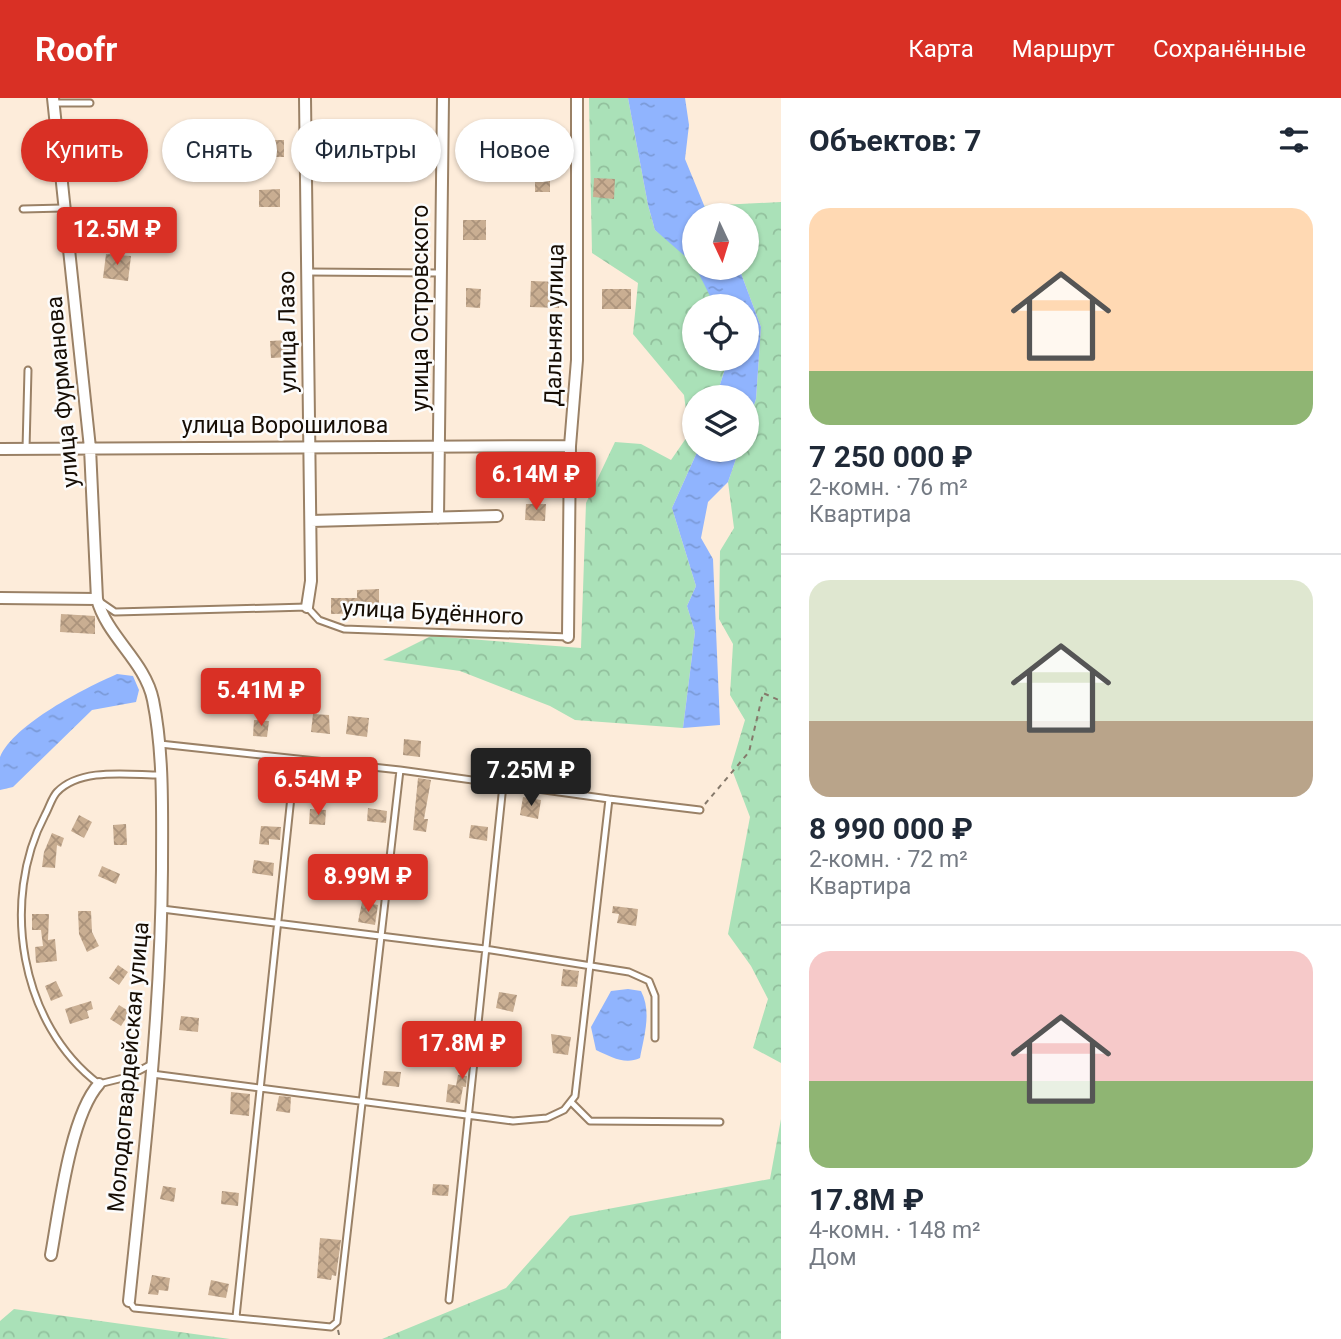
<!DOCTYPE html>
<html lang="ru">
<meta charset="utf-8">
<style>
:root{--surface:#fff;--page:#f6f6f7;--text:#1f2937;--muted:#747a83;--line:#e0e1e3;--accent:#d93025}
body{margin:0;font-family:Roboto,sans-serif;background:var(--page);color:var(--text);height:100vh;display:flex;flex-direction:column;font-size:26px;white-space:nowrap}
*{box-sizing:border-box;margin:0}
p{font-size:23px;color:var(--muted)}
.icon{flex:none;width:38px;height:38px;fill:none;stroke:currentColor;stroke-width:2;stroke-linecap:round;stroke-linejoin:round}
.map{position:relative;flex:1;overflow:hidden}
.details{display:flex;flex-direction:column;background:var(--surface);width:560px}
.details>*{flex:none}
.guide{position:absolute;left:21px;top:21px;width:654px;height:63px;display:flex;gap:14px}
.needle{width:46px;rotate:176deg}
.buttons{position:absolute;left:682px;top:105px;display:grid;gap:14px}
.buttons a{display:grid;place-items:center;width:77px;height:77px;border-radius:50%;background:var(--surface);box-shadow:0 2px 5px #0004;font-size:35px}
.price{position:absolute;translate:-50% -60px;padding:0 16px;border-radius:7px;background:var(--accent);color:#fff;font-size:23px;line-height:46px;filter:drop-shadow(0 2px 4px #0008)}
.price::after{content:'';position:absolute;left:50%;top:42px;width:21px;height:16px;margin-left:-10px;background:inherit;clip-path:polygon(0 0,100% 0,50% 100%)}
.price.active{background:#222;color:#fff}
ul{padding:0;list-style:none}
li{display:grid;align-content:center;gap:14px;height:371px;padding:0 28px}
li+li{border-top:2px solid var(--line)}
li span{display:grid;place-items:center;height:217px;border-radius:21px;color:#555}
li>.icon{margin-inline-start:auto}
span .icon{width:126px;height:126px;fill:#fffc;stroke-width:1}
li b{font-size:30px}
h2{display:flex;justify-content:space-between;align-items:center;height:84px;padding:0 28px;font-size:30px}
.chip{padding:0 24px;border-radius:32px;background:var(--surface);box-shadow:0 2px 5px #0004;font-size:24px;line-height:63px}
.chip.active{background:var(--accent);color:#fff}
header{display:flex;align-items:center;gap:42px;box-sizing:border-box;height:98px;padding:0 35px;background:var(--accent);color:#fff}
header strong{font-size:33px}
nav{display:flex;gap:38px;margin-inline-start:auto;font-size:24px}
main{display:flex;flex:1;min-height:0}
.map>svg:first-child{display:block}
.forest{fill:url(#forest-crowns)}
.water{fill:url(#water-ripples)}
.building{fill:url(#building-cross-hatch)}
.lines{fill:none;stroke-linecap:round;stroke-linejoin:round}
.service-casing{stroke:#9a8166;stroke-width:9}
.minor-casing{stroke:#9a8166;stroke-width:14}
.path{stroke:#85796b;stroke-width:2;stroke-dasharray:5 5;stroke-linecap:butt}
.service{stroke:#fff;stroke-width:5}
.minor{stroke:#fff;stroke-width:10}
.labels{text-anchor:middle;stroke-width:5;stroke-linejoin:round;paint-order:stroke}
.street-label{font-size:23px;fill:#160d04;stroke:#fcfcfc}
</style>
<header>
<strong>Roofr</strong>
<nav><a>Карта</a><a>Маршрут</a><a>Сохранённые</a></nav>
</header>
<main>
<div class="map">
<svg width="781" height="1241" viewBox="0 0 781 1241">
<defs>
<pattern id="forest-crowns" width="20" height="18" patternUnits="userSpaceOnUse" patternTransform="scale(1.75)"><rect width="20" height="18" fill="#aae1b8"/><path d="M2 6a3 3 0 1 1 6 0M12 15a3 3 0 1 1 6 0" fill="none" stroke="#92c09d"/></pattern>
<pattern id="water-ripples" width="26" height="14" patternUnits="userSpaceOnUse" patternTransform="scale(1.75)"><rect width="26" height="14" fill="#90b4fe"/><path d="M2 4q2-2 4 0t4 0M15 11q2-2 4 0t4 0" fill="none" stroke="#7b9ad8"/></pattern>
<pattern id="building-cross-hatch" width="8" height="8" patternUnits="userSpaceOnUse" patternTransform="scale(1.75)"><rect width="8" height="8" fill="#c9ae92"/><path d="M0 0l8 8M0 8l8-8" fill="none" stroke="#ac947c"/></pattern>
</defs>
<rect width="100%" height="100%" fill="#fdecda"/>
<path class="forest" d="M589,0H628L648,107L655,132L693,162L714,205L715,208H695V261H723L725,271L716,299H695V352H698L672,410L696,488L687,508L695,534L683,630L575,622L550,608L460,573L383,562L431,538L581,550L586,405L615,344L641,346L671,362L689,336L684,297L633,236L638,185L592,155Z
M781,104V965L753,950L768,901L751,868L728,836L750,719L731,669L745,622L730,597L733,546L719,521L720,453L734,430L728,384L739,352H747V328L756,301L761,229L739,170H747V117H708L701,108Z
M781,1021V1241H382L506,1190L570,1118L770,1081Z
M14,1211L230,1241H0V1223Z"/>
<path class="water" d="M628,0H685L689,27L685,61L708,117H695V167L655,132L648,107Z
M696,170H739L761,229L756,301L747,328V299H716L725,271L723,261H747V208H715Z
M698,352H739L728,384L708,404L701,440L713,461L720,627L683,630L695,534L687,508L696,488L672,410Z
M117,576L133,578L139,592L136,604L92,612L13,689L0,692C0,683 0,667 0,659C14,626 85,590 117,576Z
M628,891L641,893C652,914 644,938 640,960C625,967 611,959 596,952L591,929L611,893Z"/>
<path class="building" d="M96,24L124,25L123,46L96,40Z
M263,42H284V59H264Z
M550,75V94H535V76Z
M594,80L615,81L614,101L593,99Z
M280,91V109H259V92Z
M463,122H486V142H463Z
M106,156L131,158L128,183L103,180Z
M531,183L560,184L559,210L530,209Z
M466,190L481,191L480,210L466,209Z
M602,191H631V211H602Z
M288,242L289,259L271,260L270,243Z
M526,406H546L545,423L525,422Z
M379,491V509H373V515L331,516V500H357V492Z
M61,516L95,518V536L60,534Z
M313,616L329,617L330,636L311,634Z
M348,618L369,620L367,639L346,636Z
M254,622L269,623L267,639L253,638Z
M404,641L421,643L420,659L403,657Z
M507,657L520,659L517,672L505,670Z
M418,680L431,682L424,721H428L426,734L413,732Z
M523,699L541,702L538,721L520,717Z
M368,710L387,713L386,725L367,723Z
M310,711L326,712L325,727L309,726Z
M79,717L92,724L84,740L71,733Z
M126,726L127,747H114L113,727Z
M471,727L488,729L487,743L469,740Z
M261,728L281,729L280,742L269,741V747L259,746Z
M52,735L64,740L61,749L57,747L55,770L42,769L44,754Z
M254,762L274,765L273,778L252,775Z
M102,768L120,776L116,786L98,778Z
M362,804L378,807L375,827L358,824Z
M613,808L638,811L636,828L617,825L619,816L612,815Z
M78,813H91L92,834L99,848L87,854L79,836Z
M32,816H49L48,842L55,841L57,863L36,865L35,849L43,848L41,832H32Z
M118,867L128,874L119,887L109,880Z
M563,871L579,873L577,889L561,888Z
M56,883L63,898L51,903L45,888Z
M499,894L517,897L513,914L496,910Z
M91,903L93,911L87,913L89,920L70,926L65,911Z
M119,907L130,914L121,928L110,921Z
M181,918L199,920L198,934L179,932Z
M551,936L571,939L568,957L553,955Z
M384,973L401,974L399,989L382,987Z
M458,977L467,978L466,989L456,988Z
M448,986L463,989L460,1006L446,1004Z
M231,994L250,996L249,1018L230,1016Z
M279,998L291,999L290,1015L276,1013Z
M433,1086L449,1087L448,1098L432,1097Z
M163,1088L176,1090L174,1104L160,1101Z
M222,1093L239,1095L238,1108L221,1106Z
M320,1140L341,1142L336,1178L332,1177L331,1182L317,1180Z
M152,1177L170,1180L168,1193L159,1192L158,1197L148,1196Z
M211,1182L229,1186L226,1200L208,1197Z"/>
<g class="lines">
<g class="service-casing">
<path id="service" d="M55,5H90
M60,54L91,52
M23,111L63,110
M69,135L86,133
M307,174L440,175
M26,351L28,272
M99,503L115,514L307,509L319,522L344,531L568,539
M609,701L700,712
M162,811L485,851L629,874L649,883L655,898V940
M150,967L127,979L99,986C20,927 0,802 45,717C49,710 52,699 57,694C81,669 130,677 160,677
M152,976L513,1023L547,1020L564,1012L575,998L609,701L400,672L160,646
M572,1005L590,1023L720,1024
M449,1202L503,687
M129,1203L134,1210L331,1229L337,1224L400,672
M236,1219L295,661"/>
</g>
<g class="minor-casing">
<path id="minor" d="M53,0L90,350L97,501C107,539 145,563 153,602C164,656 162,716 162,771C161,916 144,1059 129,1203
M305,0L311,483L307,509
M0,351L570,348
M438,420L443,0
M311,423L497,418
M0,500L97,501
M568,539L570,348L577,262V0
M51,1157C59,1113 70,1018 99,986"/>
</g>
<path class="path" d="M705,706L749,654L763,595L781,603
M338,1232L340,1241"/>
<use href="#service" class="service"/>
<use href="#minor" class="minor"/>
</g>
<g class="labels">
<g class="street-label">
<text transform="translate(420 210) rotate(-90)" y="8">улица Островского</text>
<text transform="translate(554 227) rotate(-89)" y="8">Дальняя улица</text>
<text transform="translate(287 234) rotate(-91)" y="8">улица Лазо</text>
<text transform="translate(62 294) rotate(-95)" y="8">улица Фурманова</text>
<text x="285" y="335">улица Ворошилова</text>
<text transform="translate(433 514) rotate(3)" y="8">улица Будённого</text>
<text transform="translate(128 969) rotate(-85)" y="8">Молодогвардейская улица</text>
</g>
</g>
</svg>
<div class="buttons">
<a><svg class="needle" viewBox="-14 -14 28 28"><path d="M0-13l5 13h-10z" fill="#e53935"/><path d="M0 13l5-13h-10z" fill="#747a83"/></svg></a>
<a><svg class="icon" aria-label="locate" viewBox="0 0 24 24"><circle cx="12" cy="12" r="6"/><path d="M12 2v4M12 18v4M2 12h4M18 12h4"/></svg></a>
<a><svg class="icon" aria-label="layers" viewBox="0 0 24 24"><path d="M12 4l9 5-9 5-9-5zM3 14l9 5 9-5"/></svg></a>
</div>
<b class="price" style="left:117px;top:169px">12.5M ₽</b>
<b class="price" style="left:536px;top:414px">6.14M ₽</b>
<b class="price" style="left:261px;top:630px">5.41M ₽</b>
<b class="price active" style="left:531px;top:710px">7.25M ₽</b>
<b class="price" style="left:318px;top:719px">6.54M ₽</b>
<b class="price" style="left:368px;top:816px">8.99M ₽</b>
<b class="price" style="left:462px;top:983px">17.8M ₽</b>
<div class="guide">
<a class="chip active">Купить</a>
<a class="chip">Снять</a>
<a class="chip">Фильтры</a>
<a class="chip">Новое</a>
</div>
</div>
<section class="details">
<h2>Объектов: 7<svg class="icon" aria-label="filters" viewBox="0 0 24 24"><path d="M4 7h16M4 17h16"/><circle cx="9" cy="7" r="2"/><circle cx="15" cy="17" r="2"/></svg></h2>
<ul>
<li><span style="background:linear-gradient(#ffd9b3 75%,#8fb573 0)"><svg class="icon" aria-label="home" viewBox="0 0 24 24"><path d="M3 11l9-7 9 7M6 9v11h12V9"/></svg></span><div><b>7 250 000 ₽</b><p>2-комн. · 76 m²</p><p>Квартира</p></div></li>
<li><span style="background:linear-gradient(#dfe7d0 65%,#b9a48a 0)"><svg class="icon" aria-label="home" viewBox="0 0 24 24"><path d="M3 11l9-7 9 7M6 9v11h12V9"/></svg></span><div><b>8 990 000 ₽</b><p>2-комн. · 72 m²</p><p>Квартира</p></div></li>
<li><span style="background:linear-gradient(#f6c9c9 60%,#8fb573 0)"><svg class="icon" aria-label="home" viewBox="0 0 24 24"><path d="M3 11l9-7 9 7M6 9v11h12V9"/></svg></span><div><b>17.8M ₽</b><p>4-комн. · 148 m²</p><p>Дом</p></div></li>
</ul>
</section>
</main>
